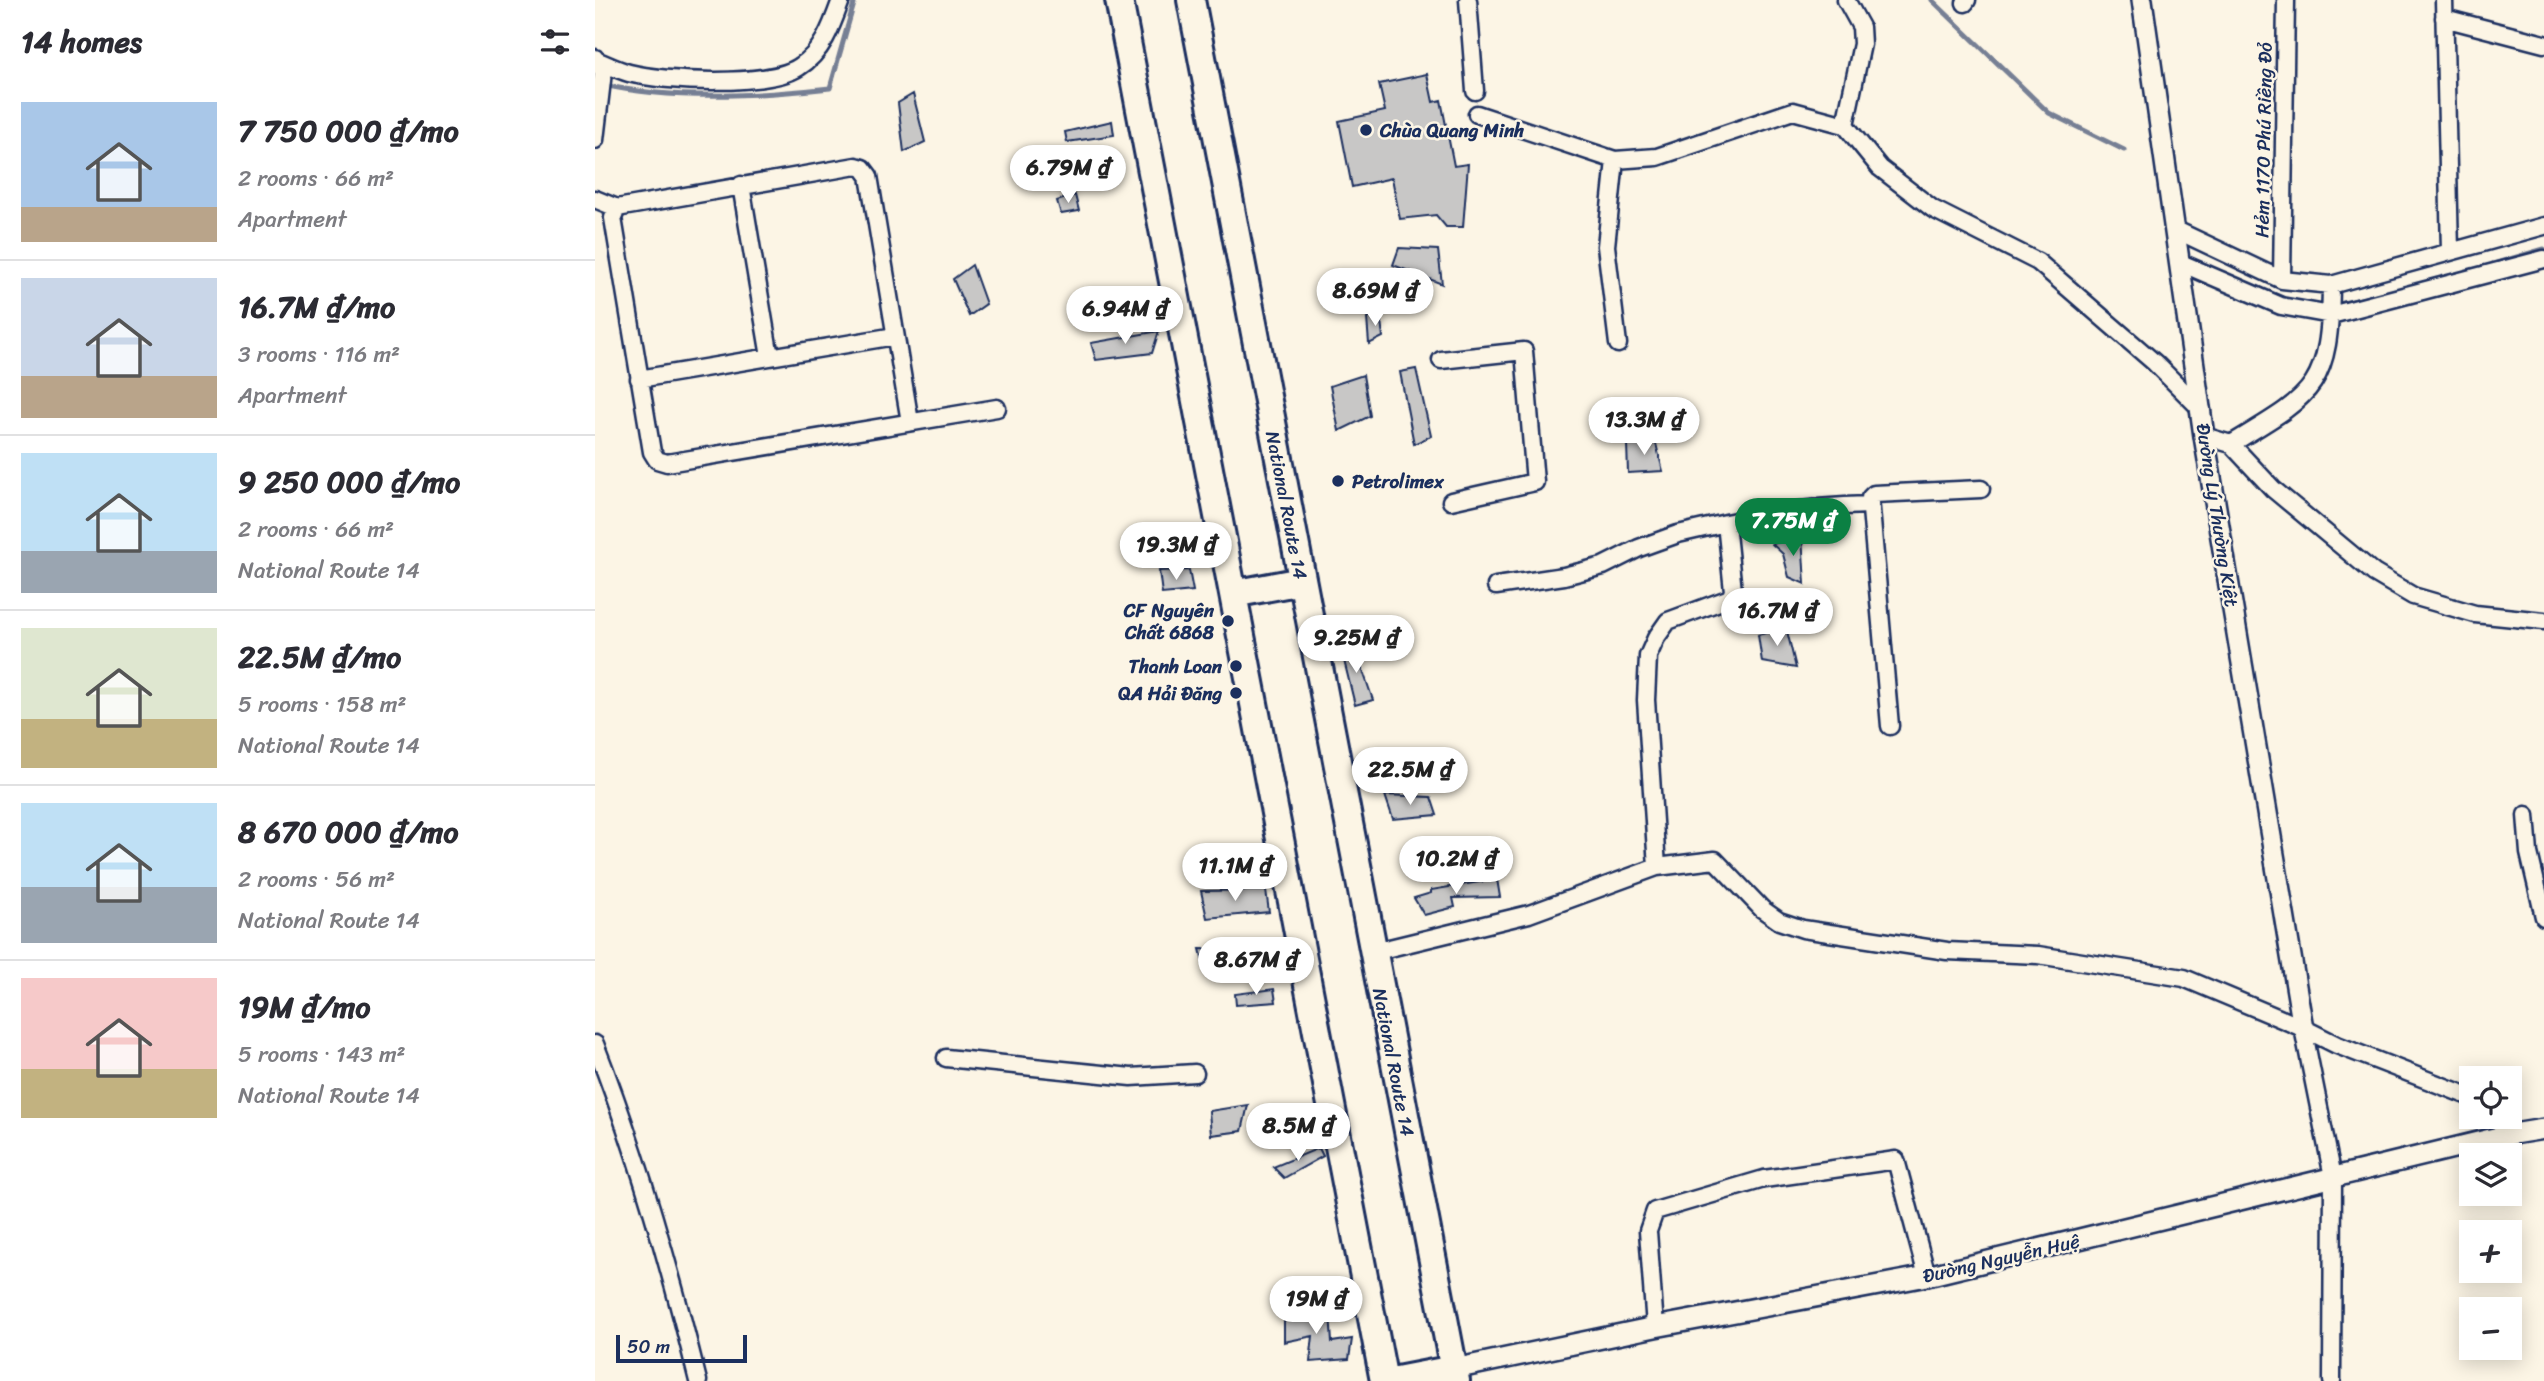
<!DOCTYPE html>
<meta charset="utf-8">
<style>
:root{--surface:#fff;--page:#f7f7f7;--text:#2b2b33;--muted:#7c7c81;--line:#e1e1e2;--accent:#0b8043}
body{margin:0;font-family:Sriracha,sans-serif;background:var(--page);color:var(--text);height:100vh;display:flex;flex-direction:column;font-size:26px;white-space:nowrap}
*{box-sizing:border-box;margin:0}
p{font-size:23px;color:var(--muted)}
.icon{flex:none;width:38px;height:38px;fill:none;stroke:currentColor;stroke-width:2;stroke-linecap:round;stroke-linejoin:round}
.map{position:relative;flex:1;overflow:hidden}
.drawer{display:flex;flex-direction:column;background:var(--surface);width:595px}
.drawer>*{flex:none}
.buttons{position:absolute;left:1864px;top:1066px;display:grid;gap:14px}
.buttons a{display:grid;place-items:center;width:63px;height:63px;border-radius:0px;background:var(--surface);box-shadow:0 4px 18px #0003;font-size:35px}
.scale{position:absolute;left:21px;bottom:18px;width:131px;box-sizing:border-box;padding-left:7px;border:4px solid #1b2f5e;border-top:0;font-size:19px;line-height:24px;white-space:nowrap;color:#1b2f5e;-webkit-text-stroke:5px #fcf5e5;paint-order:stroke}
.price{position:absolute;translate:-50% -60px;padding:0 16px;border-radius:24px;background:#fff;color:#222;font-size:23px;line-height:46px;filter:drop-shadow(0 2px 4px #0008)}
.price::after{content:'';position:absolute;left:50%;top:42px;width:21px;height:16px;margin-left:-10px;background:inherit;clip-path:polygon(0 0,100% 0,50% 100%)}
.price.on{background:var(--accent);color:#fff}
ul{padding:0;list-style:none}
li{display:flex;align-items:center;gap:21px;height:175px;padding:0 21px}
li+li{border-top:2px solid var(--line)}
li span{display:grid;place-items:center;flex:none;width:196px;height:140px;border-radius:0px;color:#555}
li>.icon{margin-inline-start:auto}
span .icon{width:84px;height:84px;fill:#fffc;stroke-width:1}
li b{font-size:30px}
h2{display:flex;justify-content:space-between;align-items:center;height:84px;padding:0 21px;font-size:30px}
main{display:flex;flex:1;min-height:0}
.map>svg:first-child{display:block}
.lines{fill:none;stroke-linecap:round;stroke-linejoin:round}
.stream{stroke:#767f94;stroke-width:5}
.building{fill:#c8c7c6;stroke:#1b2f5e;stroke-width:2}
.minor-casing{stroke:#1b2f5e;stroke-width:21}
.tertiary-casing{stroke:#1b2f5e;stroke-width:24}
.trunk-casing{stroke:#1b2f5e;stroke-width:32}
.minor{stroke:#fcf5e5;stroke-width:16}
.tertiary{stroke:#fcf5e5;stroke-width:19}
.trunk{stroke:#fcf5e5;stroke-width:26}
.poi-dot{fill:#1b2f5e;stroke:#fcf5e5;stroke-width:2.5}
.labels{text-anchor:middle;stroke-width:5;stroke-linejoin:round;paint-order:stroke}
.poi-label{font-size:19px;font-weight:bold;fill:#1b2f5e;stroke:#fcf5e5;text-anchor:end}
.street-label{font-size:19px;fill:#1b2f5e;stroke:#fcf5e5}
</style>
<main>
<section class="drawer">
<h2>14 homes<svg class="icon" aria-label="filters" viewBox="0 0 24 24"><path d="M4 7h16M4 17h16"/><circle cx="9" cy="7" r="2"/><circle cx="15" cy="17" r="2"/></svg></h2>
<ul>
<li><span style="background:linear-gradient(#a9c7e8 75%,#b9a48a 0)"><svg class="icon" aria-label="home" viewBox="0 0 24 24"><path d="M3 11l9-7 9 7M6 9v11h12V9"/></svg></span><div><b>7 750 000 ₫/mo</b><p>2 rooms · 66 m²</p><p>Apartment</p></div></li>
<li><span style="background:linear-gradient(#c9d6e8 70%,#b9a48a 0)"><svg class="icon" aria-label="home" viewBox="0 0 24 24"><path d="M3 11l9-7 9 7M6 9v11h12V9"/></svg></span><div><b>16.7M ₫/mo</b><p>3 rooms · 116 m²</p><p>Apartment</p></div></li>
<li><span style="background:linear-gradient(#bfe0f5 70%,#9aa5b1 0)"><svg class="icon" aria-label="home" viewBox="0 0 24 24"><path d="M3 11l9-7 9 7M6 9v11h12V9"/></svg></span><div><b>9 250 000 ₫/mo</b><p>2 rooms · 66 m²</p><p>National Route 14</p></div></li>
<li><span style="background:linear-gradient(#dfe7d0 65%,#c2b280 0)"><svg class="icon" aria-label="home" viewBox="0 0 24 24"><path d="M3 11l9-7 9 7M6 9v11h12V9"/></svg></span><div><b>22.5M ₫/mo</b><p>5 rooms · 158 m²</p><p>National Route 14</p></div></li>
<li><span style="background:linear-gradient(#bfe0f5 60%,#9aa5b1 0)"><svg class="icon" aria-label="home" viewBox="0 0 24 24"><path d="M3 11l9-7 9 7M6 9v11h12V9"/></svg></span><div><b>8 670 000 ₫/mo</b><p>2 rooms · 56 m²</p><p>National Route 14</p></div></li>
<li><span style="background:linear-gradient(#f6c9c9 65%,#c2b280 0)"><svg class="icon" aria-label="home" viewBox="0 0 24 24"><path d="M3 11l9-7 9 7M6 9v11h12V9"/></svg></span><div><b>19M ₫/mo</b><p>5 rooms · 143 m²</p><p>National Route 14</p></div></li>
</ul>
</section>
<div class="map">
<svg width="1949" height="1381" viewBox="0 0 1949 1381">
<rect width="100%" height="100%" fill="#fcf5e5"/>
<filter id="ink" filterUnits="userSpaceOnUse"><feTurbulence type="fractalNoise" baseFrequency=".0143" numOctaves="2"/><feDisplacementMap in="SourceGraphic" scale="14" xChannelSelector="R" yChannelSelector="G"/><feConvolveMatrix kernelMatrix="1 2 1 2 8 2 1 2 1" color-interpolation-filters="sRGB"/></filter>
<g filter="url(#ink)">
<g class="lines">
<path class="stream" d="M1337,0L1454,113L1529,150
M9,85C79,101 164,96 235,88L260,0
M1898,264L1949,249
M1748,303L1771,298"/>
</g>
<path class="building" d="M832,74L838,102L846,100L859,166L873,164L868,227H851L841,215L805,219L797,178L757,187L744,121L790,111L784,84Z
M318,94L330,142L309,152L303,103Z
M517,121L519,135L472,142L470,132Z
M480,195L484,211L466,214L462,201Z
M804,248L843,250L847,284L798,265Z
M377,265L391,304L374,316L358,279Z
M785,312L788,337L774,344L772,318Z
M564,331L557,353L501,360L496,343Z
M821,369L836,436L819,444L805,372Z
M768,375L775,416L744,431L735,386Z
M1059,436L1068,471L1033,473L1032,444Z
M1207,536L1210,584L1194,577L1188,554L1177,544Z
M594,570L598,591L567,594L564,571Z
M1191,627L1201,668L1167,662L1163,635Z
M744,640L760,648L778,700L760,705Z
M790,795L836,797L842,815L798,819Z
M902,879L905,897L858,898L860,907L829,915L819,898L836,893V890Z
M671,890L674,912L612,918L606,891Z
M605,949L685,951V955L611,973Z
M679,989L681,1002L641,1005L640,994Z
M653,1105L647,1131L616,1135L614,1111Z
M724,1148L728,1156L689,1178L678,1167Z
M689,1313H735L737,1342L757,1339L754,1359L715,1362L718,1336L689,1342Z"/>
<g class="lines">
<g class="minor-casing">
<path id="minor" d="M873,0L880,91
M1251,0L1266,27L1267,44L1250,125L1285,168L1338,209L1443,262L1560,363L1607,410
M1849,0L1855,251
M1370,3L1372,0
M1849,18L1949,44
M3,61C13,65 23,70 34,73C69,82 174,87 204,67C228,52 237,25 246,0
M882,114L1020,160L1062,157L1198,111L1250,125
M0,140L8,72L0,58
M1020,160L1011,246L1023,344
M146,185L175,357
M0,199L22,208L261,166L268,168L274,176L315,422
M22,208L18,218L57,452L62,460L72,463L402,408
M1579,229L1687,280L1736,285L1949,226
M1586,263L1686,306L1736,315L1949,259
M1687,280L1691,0
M846,360L929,351L940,482L856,501
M44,379L300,336
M1609,436L1636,444L1678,489L1779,573L1818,596L1880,614L1949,621
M1636,444C1719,394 1735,388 1736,285
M1274,505C1225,506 1179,512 1131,523L1138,591L1135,598L1073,621L1061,638L1053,656L1051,700L1062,867L1120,860L1167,909L1184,921L1208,929L1352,951L1443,955L1589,978L1708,1028L1742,1045L1876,1097
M901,586L969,576L1008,566L1044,548L1083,534L1131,523
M1295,726L1275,498L1279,494L1386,489
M1931,815L1934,853L1949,917
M778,952L934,914L1062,867
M1708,1028L1738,1177L1737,1381
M0,1044C43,1154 75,1267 103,1381
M351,1058L536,1077L600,1073
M1905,1116L1912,1135
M1060,1327L1053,1231L1060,1211L1169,1179L1301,1160L1332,1276"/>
</g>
<g class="tertiary-casing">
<path id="tertiary" d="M1547,0L1609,436L1708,1028
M859,1369L1060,1327L1332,1276L1912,1135L1949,1129"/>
</g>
<g class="trunk-casing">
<path id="trunk" d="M524,0L789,1381
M596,0L861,1381
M638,594L707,581
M797,1381L859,1369"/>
</g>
<use href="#minor" class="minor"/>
<use href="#tertiary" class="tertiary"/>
<use href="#trunk" class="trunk"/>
</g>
</g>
<g class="poi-dot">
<circle cx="771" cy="130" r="7"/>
<circle cx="743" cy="481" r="7"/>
<circle cx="633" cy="621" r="7"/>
<circle cx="641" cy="666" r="7"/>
<circle cx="641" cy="693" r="7"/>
</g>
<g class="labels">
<g class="poi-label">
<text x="785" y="137" text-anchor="start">Chùa Quang Minh</text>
<text x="757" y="488" text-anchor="start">Petrolimex</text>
<text x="619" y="617">CF Nguyên<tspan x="619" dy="22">Chất 6868</tspan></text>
<text x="627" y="673">Thanh Loan</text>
<text x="627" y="700">QA Hải Đăng</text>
</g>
<g class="street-label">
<text transform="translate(1668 140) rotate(-89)" y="7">Hẻm 1170 Phú Riềng Đỏ</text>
<text transform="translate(692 505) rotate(79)" y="7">National Route 14</text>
<text transform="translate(1623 515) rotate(81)" y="7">Đường Lý Thường Kiệt</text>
<text transform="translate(799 1062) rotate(79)" y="7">National Route 14</text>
<text transform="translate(1406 1258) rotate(-13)" y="7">Đường Nguyễn Huệ</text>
</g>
</g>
</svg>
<div class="buttons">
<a><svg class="icon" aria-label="locate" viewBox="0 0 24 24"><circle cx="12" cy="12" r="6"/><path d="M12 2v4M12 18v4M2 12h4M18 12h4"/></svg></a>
<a><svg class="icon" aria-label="layers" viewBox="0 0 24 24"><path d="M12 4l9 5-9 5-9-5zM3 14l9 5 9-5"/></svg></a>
<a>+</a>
<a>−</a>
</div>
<div class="scale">50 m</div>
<b class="price" style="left:473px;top:205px">6.79M ₫</b>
<b class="price" style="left:780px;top:328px">8.69M ₫</b>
<b class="price" style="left:530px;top:346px">6.94M ₫</b>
<b class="price" style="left:1049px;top:457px">13.3M ₫</b>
<b class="price on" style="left:1198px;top:558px">7.75M ₫</b>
<b class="price" style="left:581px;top:582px">19.3M ₫</b>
<b class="price" style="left:1182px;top:648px">16.7M ₫</b>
<b class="price" style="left:761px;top:675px">9.25M ₫</b>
<b class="price" style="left:815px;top:807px">22.5M ₫</b>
<b class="price" style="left:861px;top:896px">10.2M ₫</b>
<b class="price" style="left:640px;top:903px">11.1M ₫</b>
<b class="price" style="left:661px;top:997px">8.67M ₫</b>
<b class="price" style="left:703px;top:1163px">8.5M ₫</b>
<b class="price" style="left:721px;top:1336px">19M ₫</b>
</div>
</main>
